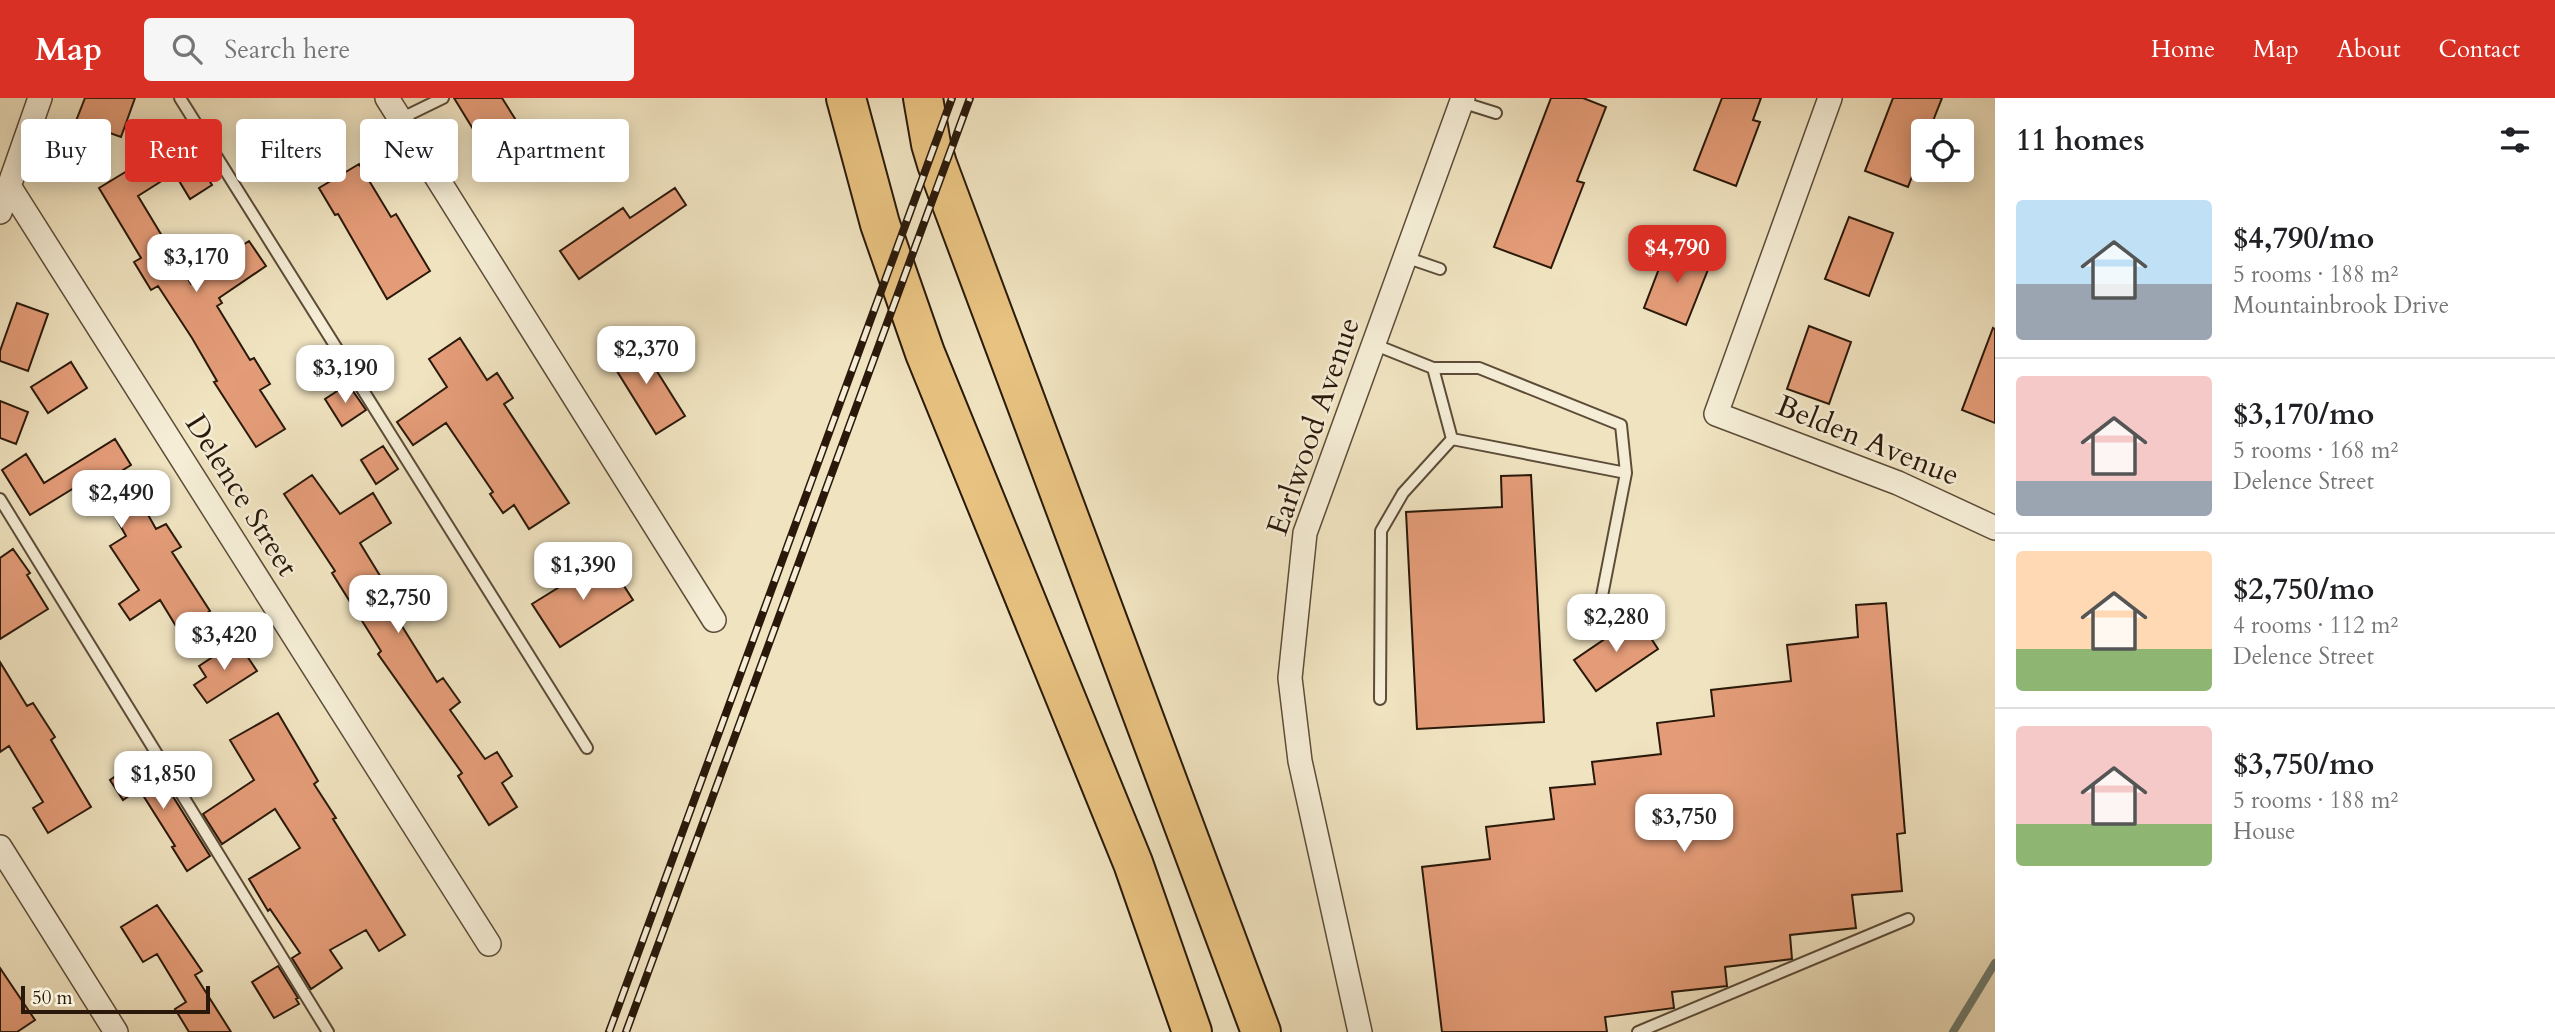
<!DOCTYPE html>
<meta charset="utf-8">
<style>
:root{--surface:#fff;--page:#f6f6f6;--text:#202124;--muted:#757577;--line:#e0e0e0;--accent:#d93025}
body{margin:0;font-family:Cardo,serif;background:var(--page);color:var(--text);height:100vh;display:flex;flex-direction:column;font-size:26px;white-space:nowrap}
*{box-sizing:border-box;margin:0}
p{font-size:23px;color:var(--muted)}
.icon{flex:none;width:38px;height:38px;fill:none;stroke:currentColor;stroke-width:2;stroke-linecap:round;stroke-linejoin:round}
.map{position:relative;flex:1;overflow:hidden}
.side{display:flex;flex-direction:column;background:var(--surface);width:560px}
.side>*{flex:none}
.top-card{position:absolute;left:21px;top:21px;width:665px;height:63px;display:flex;gap:14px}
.buttons{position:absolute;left:1911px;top:21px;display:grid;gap:14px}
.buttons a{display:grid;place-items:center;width:63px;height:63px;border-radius:7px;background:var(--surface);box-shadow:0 4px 18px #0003;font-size:35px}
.scale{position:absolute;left:21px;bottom:18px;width:189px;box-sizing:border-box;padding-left:7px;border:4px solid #2a190a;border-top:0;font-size:19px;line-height:24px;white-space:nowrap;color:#2a190a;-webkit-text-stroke:5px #f5edd6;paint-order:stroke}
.price{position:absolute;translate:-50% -60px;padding:0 16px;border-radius:14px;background:#fff;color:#222;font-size:23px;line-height:46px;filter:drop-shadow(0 2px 4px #0008)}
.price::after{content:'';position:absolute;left:50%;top:42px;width:21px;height:16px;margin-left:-10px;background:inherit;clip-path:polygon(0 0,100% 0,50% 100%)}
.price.current{background:var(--accent);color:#fff}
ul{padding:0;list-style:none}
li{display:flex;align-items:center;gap:21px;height:175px;padding:0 21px}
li+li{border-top:2px solid var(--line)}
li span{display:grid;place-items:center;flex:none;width:196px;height:140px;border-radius:7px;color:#555}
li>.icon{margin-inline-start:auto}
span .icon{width:84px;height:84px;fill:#fffc;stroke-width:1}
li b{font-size:30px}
h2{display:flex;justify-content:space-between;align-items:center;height:84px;padding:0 21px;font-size:30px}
.pill{padding:0 24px;border-radius:7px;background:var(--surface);box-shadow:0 4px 18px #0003;font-size:24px;line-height:63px}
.pill.current{background:var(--accent);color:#fff}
header{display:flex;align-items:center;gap:42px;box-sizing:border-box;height:98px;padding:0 35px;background:var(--accent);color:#fff}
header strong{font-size:33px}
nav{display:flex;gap:38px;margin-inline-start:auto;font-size:24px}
.search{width:490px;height:63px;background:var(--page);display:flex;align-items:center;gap:18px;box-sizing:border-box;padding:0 24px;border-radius:7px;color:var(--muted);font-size:26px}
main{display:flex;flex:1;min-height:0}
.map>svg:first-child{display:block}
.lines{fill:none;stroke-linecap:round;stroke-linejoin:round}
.stream{stroke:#6d7c71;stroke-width:8}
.building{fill:#e49c78;stroke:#2a190a;stroke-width:2}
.service-casing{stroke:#5c4c38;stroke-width:14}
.minor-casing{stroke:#5c4c38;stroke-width:26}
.motorway-casing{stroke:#2a190a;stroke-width:42}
.service{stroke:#f5edd6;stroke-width:10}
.minor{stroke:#f5edd6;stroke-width:23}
.motorway{stroke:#e8c280;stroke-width:38}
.rail-casing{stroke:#2a190a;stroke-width:8}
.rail{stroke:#f5edd6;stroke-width:5;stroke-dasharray:16;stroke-linecap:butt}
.labels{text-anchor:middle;stroke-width:5;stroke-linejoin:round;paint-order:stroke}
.street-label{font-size:30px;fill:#2a190a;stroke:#f5edd6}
</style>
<header>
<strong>Map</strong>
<div class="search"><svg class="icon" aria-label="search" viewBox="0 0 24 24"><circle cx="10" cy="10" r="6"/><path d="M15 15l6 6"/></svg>Search here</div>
<nav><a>Home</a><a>Map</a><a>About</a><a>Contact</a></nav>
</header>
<main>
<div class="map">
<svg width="1995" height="934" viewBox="0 0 1995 934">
<rect width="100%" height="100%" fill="#f0e3c0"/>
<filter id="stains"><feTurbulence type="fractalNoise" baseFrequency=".00286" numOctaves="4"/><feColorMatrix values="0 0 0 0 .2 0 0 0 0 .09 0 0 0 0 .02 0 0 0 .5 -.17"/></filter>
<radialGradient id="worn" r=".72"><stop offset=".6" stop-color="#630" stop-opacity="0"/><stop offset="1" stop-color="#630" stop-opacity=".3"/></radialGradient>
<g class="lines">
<path class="stream" d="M1953,934L1995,865"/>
</g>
<path class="building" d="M85,0H135L121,39L76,23Z
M454,0H502L531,46L495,67Z
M1551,0H1583L1606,9L1577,83L1584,85L1551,170L1494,149Z
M1722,0H1761L1753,22L1760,24L1736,88L1694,72Z
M1893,0H1942L1929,33H1923V49L1908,89L1865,73Z
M173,45L187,67L138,98L191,186L229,163L226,158L249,143L266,168L219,200L222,205L217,208L250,262L254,260L270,286L260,292L285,331L256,349L214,284L217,283L192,240L158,188L151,192L134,164L141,160L99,90Z
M359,66L391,119L396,116L430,173L387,201L338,116L335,117L319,90Z
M200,68L212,87L190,101L178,81Z
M675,90L686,107L579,181L560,153L623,110L630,120Z
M1849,119L1893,135L1869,198L1825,181Z
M1668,147L1711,164L1686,227L1644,210Z
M17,205L48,216L28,273L0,263V253Z
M1809,228L1851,244L1829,306L1787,291Z
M1993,230L1995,231V325L1962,312Z
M460,240L487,282L497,275L513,300L504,306L569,405L529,431L514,407L503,415L490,396L493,394L446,325L413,347L397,324L447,289L429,261Z
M636,240L685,318L656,336L607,257Z
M71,264L87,290L48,315L31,289Z
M348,286L366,312L342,328L325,301Z
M0,303L28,314L16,346L0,340Z
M115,341L131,367L123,372L156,431L166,426L181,449L172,454L210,513L179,533L160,502L130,522L119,506L139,492L110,448L126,438L98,388L80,399L74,390L30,417L2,372L26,356L44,385Z
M383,348L398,371L376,386L361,362Z
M312,377L340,416L373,395L391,425L360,445L390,494L406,484L423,510L400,525L437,584L443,580L460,604L450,612L485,661L497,654L512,678L502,685L517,709L489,727L458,678L462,675L378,556L381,553L332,475L335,473L284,396Z
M1531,377L1544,624L1417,631L1406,414L1502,409L1501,378Z
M13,451L30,475L27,477L48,511L0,541V460Z
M606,460L633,502L560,549L532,506Z
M1886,505L1905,735L1897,736L1902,793L1852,797L1856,830L1790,837L1792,861L1725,869L1727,888L1672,894L1674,910L1605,919L1607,934H1442L1422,769L1490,761L1486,729L1554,721L1550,690L1595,686L1592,664L1661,656L1657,625L1714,618L1711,592L1791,583L1787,547L1858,539L1856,507Z
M1637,519L1658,551L1596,593L1574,562Z
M237,543L257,573L207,605L194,587L206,579L199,568Z
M0,564L27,608L33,605L55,639L51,642L91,709L48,735L33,710L43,704L9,648L0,654Z
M278,615L318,683L314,686L336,720L333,721L405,837L379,853L366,832L330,852L342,870L311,891L292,860L300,855L270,811L268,813L249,781L300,750L275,711L222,746L203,716L254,682L230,642Z
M143,659L164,691L167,689L210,758L187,773L172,749L175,748L139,691L123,702L110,682Z
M157,807L202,873L195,877L231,934H189L175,911L186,904L157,856L143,864L121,829Z
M278,868L298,900L296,901L299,906L274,920L252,884Z
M0,870L35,922L17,934H0Z"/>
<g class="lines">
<g class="service-casing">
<path id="service" d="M180,0L587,650
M1461,4L1496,15
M400,21L443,0
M1405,159L1440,171
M1373,246L1433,270H1479L1621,327L1626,375L1600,508
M1452,341L1626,375
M0,401L328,934
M1380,601L1381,433L1403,395L1452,341L1433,270
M1638,934L1908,821"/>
</g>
<g class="minor-casing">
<path id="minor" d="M387,0L714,522
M1830,0L1716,316L1898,385L1995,430
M9,88L489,846
M0,114L40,0
M0,749L116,934
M1360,934L1300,663L1290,580L1305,435L1463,0"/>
</g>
<g class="motorway-casing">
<path id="motorway" d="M846,0L880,126L925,255L1133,765L1192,934
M923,0L931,46L937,66L1261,934"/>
</g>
<use href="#service" class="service"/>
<use href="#minor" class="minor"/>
<use href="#motorway" class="motorway"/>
<g class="rail-casing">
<path id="rail" d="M609,934L952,0
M626,934L970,0"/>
</g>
<use href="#rail" class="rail"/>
</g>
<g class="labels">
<g class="street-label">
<text transform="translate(1313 328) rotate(-71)" y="10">Earlwood Avenue</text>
<text transform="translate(1868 342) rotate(22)" y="10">Belden Avenue</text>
<text transform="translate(242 397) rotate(58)" y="10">Delence Street</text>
</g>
</g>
<rect width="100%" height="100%" filter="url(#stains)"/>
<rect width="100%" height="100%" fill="url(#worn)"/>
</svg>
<div class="buttons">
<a><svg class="icon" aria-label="locate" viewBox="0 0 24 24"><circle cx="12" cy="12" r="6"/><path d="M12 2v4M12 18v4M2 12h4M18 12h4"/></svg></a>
</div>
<div class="scale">50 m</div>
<b class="price current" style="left:1677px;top:187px">$4,790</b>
<b class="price" style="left:196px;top:196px">$3,170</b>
<b class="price" style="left:646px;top:288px">$2,370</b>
<b class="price" style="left:345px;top:307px">$3,190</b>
<b class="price" style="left:121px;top:432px">$2,490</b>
<b class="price" style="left:583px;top:504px">$1,390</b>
<b class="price" style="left:398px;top:537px">$2,750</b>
<b class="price" style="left:1616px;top:556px">$2,280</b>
<b class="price" style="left:224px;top:574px">$3,420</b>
<b class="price" style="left:163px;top:713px">$1,850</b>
<b class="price" style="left:1684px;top:756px">$3,750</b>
<div class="top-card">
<a class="pill">Buy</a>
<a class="pill current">Rent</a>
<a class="pill">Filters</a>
<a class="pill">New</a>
<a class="pill">Apartment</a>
</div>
</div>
<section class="side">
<h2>11 homes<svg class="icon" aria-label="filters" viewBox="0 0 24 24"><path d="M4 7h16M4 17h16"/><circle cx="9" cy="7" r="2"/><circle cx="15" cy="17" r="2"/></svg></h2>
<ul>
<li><span style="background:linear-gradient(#bfe0f5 60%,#9aa5b1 0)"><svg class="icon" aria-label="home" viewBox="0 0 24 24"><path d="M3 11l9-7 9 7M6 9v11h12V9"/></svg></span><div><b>$4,790/mo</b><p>5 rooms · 188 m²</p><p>Mountainbrook Drive</p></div></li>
<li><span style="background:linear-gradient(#f6c9c9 75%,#9aa5b1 0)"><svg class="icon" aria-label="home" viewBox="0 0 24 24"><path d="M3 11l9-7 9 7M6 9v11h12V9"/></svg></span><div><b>$3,170/mo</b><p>5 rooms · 168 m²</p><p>Delence Street</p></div></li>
<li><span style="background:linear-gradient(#ffd9b3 70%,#8fb573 0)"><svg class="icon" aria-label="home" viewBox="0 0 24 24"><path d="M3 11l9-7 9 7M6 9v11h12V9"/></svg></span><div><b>$2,750/mo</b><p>4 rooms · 112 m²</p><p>Delence Street</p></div></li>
<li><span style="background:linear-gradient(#f6c9c9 70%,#8fb573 0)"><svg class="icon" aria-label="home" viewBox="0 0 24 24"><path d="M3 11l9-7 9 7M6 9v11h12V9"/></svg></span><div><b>$3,750/mo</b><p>5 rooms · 188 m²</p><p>House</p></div></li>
</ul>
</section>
</main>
